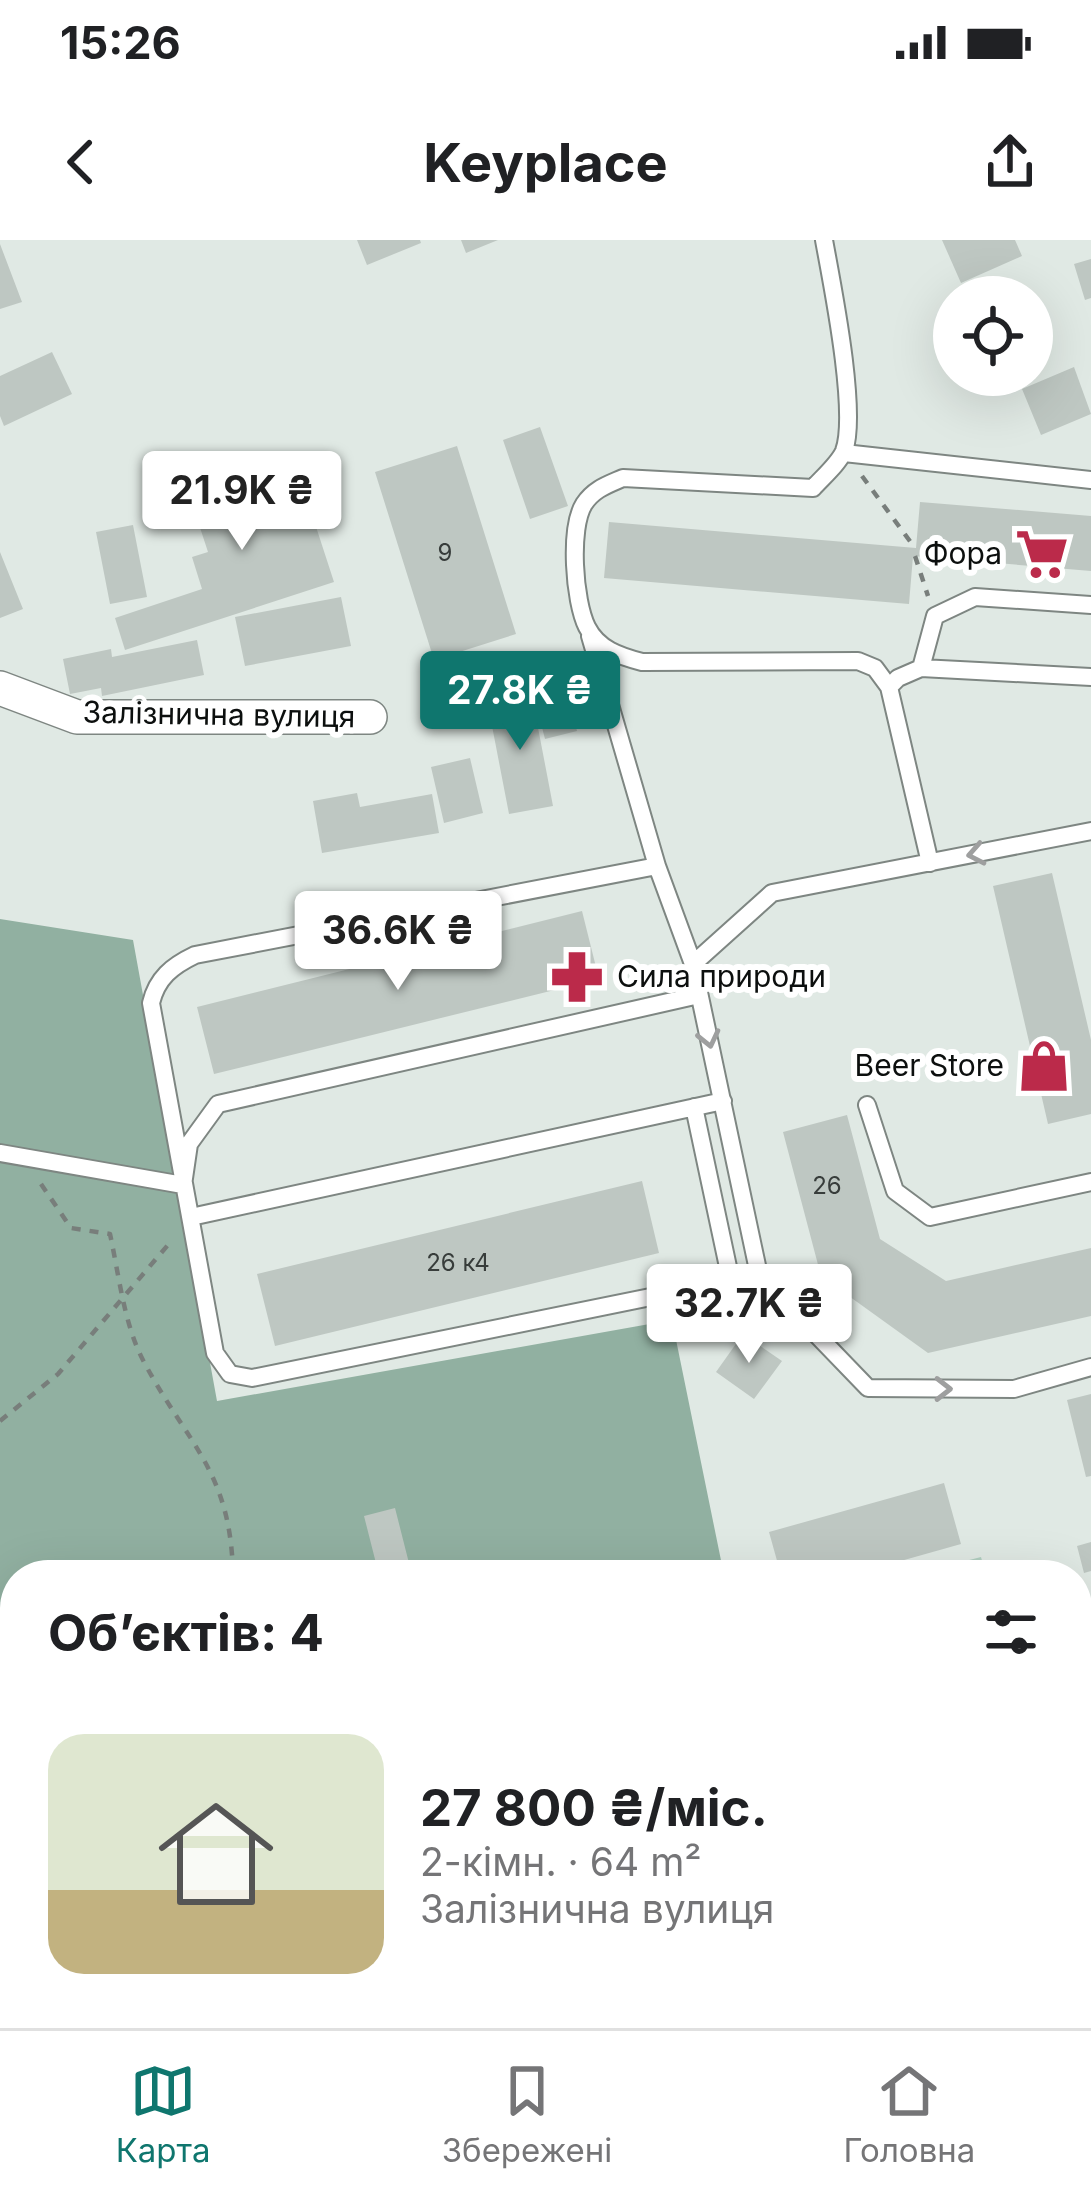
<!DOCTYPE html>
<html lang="uk">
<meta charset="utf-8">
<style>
:root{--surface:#fff;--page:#f6f6f6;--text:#202124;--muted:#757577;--line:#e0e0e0;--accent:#0f766e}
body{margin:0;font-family:Inter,sans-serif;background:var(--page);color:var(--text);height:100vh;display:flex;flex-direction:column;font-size:45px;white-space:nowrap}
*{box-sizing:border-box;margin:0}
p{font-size:39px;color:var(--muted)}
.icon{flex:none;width:66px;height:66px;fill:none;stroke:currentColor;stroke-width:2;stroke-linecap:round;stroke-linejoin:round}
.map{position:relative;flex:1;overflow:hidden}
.details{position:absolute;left:0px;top:1320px;width:1092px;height:468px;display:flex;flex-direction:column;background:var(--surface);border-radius:48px 48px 0 0;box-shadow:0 12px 48px #0002}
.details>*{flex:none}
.tools{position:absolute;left:933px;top:36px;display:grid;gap:24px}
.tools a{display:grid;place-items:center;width:120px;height:120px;border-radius:50%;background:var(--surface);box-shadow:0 12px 48px #0002;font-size:60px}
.price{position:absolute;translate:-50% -102px;padding:0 27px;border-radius:12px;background:#fff;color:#222;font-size:39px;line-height:78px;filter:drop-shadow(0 3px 6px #0008)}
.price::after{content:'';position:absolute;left:50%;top:72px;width:36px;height:27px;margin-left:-18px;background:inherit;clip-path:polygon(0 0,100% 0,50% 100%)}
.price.selected{background:var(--accent);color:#fff}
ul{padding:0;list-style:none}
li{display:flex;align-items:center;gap:36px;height:300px;padding:0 48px}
li span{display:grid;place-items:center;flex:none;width:336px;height:240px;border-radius:36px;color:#555}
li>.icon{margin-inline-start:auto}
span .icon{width:144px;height:144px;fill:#fffc;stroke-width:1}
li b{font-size:51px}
h2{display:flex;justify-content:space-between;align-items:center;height:144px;padding:0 48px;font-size:51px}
.status{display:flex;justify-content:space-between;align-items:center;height:84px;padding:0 60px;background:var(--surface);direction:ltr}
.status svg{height:33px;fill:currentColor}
header{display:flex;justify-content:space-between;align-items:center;height:156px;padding:0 48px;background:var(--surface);font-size:54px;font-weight:700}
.dock{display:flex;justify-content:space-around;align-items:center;height:168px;border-top:3px solid var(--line);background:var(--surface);font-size:33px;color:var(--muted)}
.dock a{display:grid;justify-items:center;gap:6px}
.dock .selected{color:var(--accent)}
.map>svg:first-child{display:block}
.green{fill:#b1cfc0}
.forest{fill:#91b0a1}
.building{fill:#bec7c2}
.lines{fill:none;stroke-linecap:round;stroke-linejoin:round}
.lane-casing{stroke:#7e8682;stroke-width:20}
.street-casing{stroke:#7e8682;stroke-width:36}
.path{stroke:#787e7b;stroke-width:4.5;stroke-dasharray:9 9;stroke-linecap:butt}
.lane{stroke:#fff;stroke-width:16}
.street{stroke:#fff;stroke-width:33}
.oneway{stroke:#9e9f9f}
.labels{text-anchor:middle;stroke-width:12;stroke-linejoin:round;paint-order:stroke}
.number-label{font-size:24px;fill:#383d3b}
.poi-label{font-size:30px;fill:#0c0f0e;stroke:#fff;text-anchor:end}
.street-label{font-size:30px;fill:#0c0f0e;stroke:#fff}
</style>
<div class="status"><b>15:26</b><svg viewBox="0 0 49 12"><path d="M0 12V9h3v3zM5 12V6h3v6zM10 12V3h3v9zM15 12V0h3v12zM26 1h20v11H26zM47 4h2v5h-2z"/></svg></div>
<header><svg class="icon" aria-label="back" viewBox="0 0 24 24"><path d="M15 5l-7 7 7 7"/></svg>Keyplace<svg class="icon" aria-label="share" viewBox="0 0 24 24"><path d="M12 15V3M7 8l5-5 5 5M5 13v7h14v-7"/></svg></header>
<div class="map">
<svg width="1091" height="1788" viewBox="0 0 1091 1788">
<rect width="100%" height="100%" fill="#e0e9e4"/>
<path class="green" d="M981,1317L986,1335H910Z"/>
<path class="forest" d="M0,679L133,700L217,1161L672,1080L724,1335H15V1773H332L336,1788H0Z"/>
<path class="building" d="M357,0H420L421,3L367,25Z
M461,0H498L466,13Z
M942,0H1015L1022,16L961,43Z
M0,4L22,62L0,69Z
M1091,19V58L1085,60L1074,24Z
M52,112L72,154L4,186L0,176V136Z
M1074,127L1091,174L1041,195L1022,149Z
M540,187L568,266L530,279L503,200Z
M457,206L516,394L434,420L375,232Z
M293,216L334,342L125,410L115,378L202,349L192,317L208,312L188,251Z
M920,262L1091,276V331L913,316L909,364L604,338L609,282L916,308Z
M133,285L147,357L110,364L96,292Z
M0,312L23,369L0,378Z
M341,357L351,406L245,426L235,377Z
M197,400L204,435L102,456L101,448L70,454L63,419L111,409L112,417Z
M559,420L577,491L545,499L527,429Z
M531,451L553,566L509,574L487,460Z
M470,518L483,573L444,583L431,527Z
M357,553L360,567L432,554L439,593L322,613L313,561Z
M1052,633L1091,800V874L1048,884L993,646Z
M582,671L599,739L214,834L197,767Z
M847,875L880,999L946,1041L1091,1008V1076L928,1113L821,1036L783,892Z
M642,941L659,1013L275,1106L257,1034Z
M743,1094L782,1121L754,1159L716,1132Z
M1091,1154V1236L1086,1237L1067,1160Z
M944,1243L961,1304L851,1335H781L769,1292Z
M395,1268L412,1335H379L364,1276Z
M1091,1302V1331L1084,1333L1077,1306Z
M1091,1424V1517L1077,1520V1427Z
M640,1773H896V1775L841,1788H643Z"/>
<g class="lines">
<g class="lane-casing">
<path id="lane" d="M824,0C832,44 858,172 844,211C839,223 823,237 813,248L623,238C607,245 594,249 584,264C569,288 574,361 587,387C598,409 619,416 642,422L858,421L875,428L889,447L930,623
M844,213L1091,240
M590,396L657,626
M921,428L935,376L975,357L1091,365
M889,447L898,438L921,428L1091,437
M1091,591L772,653L693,724L759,1035L868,1148L1014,1149L1091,1127
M693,724L657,626L195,715C172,726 157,738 151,763L215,1113L230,1134L252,1138L759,1035
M867,865L895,951L930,977L1091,942
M694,867L731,1041
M0,913L183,945L189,904L218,864L699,755
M191,977L723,861"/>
</g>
<g class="street-casing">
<path id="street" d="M0,448L77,477H370"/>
</g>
<path class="path" d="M862,236L915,308
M915,316L928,356
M41,944L71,988L110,994C119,1035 124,1085 144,1122C188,1205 231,1231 233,1335
M0,1181L58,1134L173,999
M325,1788L328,1773"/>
<use href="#lane" class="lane"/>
<use href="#street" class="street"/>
</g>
<defs><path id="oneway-chevron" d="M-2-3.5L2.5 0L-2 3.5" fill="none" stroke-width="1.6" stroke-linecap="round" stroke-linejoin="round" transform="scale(3)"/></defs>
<g class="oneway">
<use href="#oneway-chevron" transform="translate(976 614) rotate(169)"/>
<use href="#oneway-chevron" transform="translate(709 799) rotate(77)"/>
<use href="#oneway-chevron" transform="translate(943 1149)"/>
</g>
<defs>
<g id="supermarket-bare" transform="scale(4.14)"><path d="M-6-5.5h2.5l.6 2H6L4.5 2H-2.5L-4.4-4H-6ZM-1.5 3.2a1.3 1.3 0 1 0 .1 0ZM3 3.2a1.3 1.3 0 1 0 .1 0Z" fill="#bb2a4a" stroke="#fff" stroke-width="2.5" paint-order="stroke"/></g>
<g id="pharmacy-bare" transform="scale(4.14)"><path d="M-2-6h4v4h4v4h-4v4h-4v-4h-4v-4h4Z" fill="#bb2a4a" stroke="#fff" stroke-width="2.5" paint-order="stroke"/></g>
<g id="shop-bare" transform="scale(4.14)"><path d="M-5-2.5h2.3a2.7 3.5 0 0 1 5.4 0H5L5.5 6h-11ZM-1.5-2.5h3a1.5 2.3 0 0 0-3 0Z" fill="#bb2a4a" stroke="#fff" stroke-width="2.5" paint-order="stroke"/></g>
</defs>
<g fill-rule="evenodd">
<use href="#supermarket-bare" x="1042" y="314"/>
<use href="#pharmacy-bare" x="577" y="737"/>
<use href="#shop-bare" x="1044" y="826"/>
</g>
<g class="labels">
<g class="number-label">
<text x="445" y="321">9</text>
<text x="827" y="954">26</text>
<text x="458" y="1031">26 к4</text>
</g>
<g class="poi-label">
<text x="1002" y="324">Фора</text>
<text x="617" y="747" text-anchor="start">Сила природи</text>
<text x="1004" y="836">Beer Store</text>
</g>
<g class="street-label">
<text transform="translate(219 475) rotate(1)" y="10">Залізнична вулиця</text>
</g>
</g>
</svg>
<div class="tools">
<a><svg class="icon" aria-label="locate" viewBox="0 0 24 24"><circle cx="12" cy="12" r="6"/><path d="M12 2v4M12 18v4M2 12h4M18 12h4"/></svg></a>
</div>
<b class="price" style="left:242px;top:313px">21.9K ₴</b>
<b class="price selected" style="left:520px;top:513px">27.8K ₴</b>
<b class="price" style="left:398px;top:753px">36.6K ₴</b>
<b class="price" style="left:749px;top:1126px">32.7K ₴</b>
<section class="details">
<h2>Об’єктів: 4<svg class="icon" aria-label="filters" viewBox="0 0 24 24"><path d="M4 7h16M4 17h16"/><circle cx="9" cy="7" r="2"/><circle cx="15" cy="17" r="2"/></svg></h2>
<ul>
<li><span style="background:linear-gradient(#dfe7d0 65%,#c2b280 0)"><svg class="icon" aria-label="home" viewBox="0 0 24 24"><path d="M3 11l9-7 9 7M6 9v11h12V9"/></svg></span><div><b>27 800 ₴/міс.</b><p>2-кімн. · 64 m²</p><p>Залізнична вулиця</p></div></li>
</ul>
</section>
</div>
<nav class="dock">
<a class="selected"><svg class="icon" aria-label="map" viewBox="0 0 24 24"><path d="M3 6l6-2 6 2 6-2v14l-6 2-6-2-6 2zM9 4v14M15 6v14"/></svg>Карта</a>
<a><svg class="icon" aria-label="saved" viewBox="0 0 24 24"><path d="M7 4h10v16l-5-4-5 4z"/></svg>Збережені</a>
<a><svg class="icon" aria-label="home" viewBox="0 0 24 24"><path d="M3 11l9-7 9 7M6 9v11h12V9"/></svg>Головна</a>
</nav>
